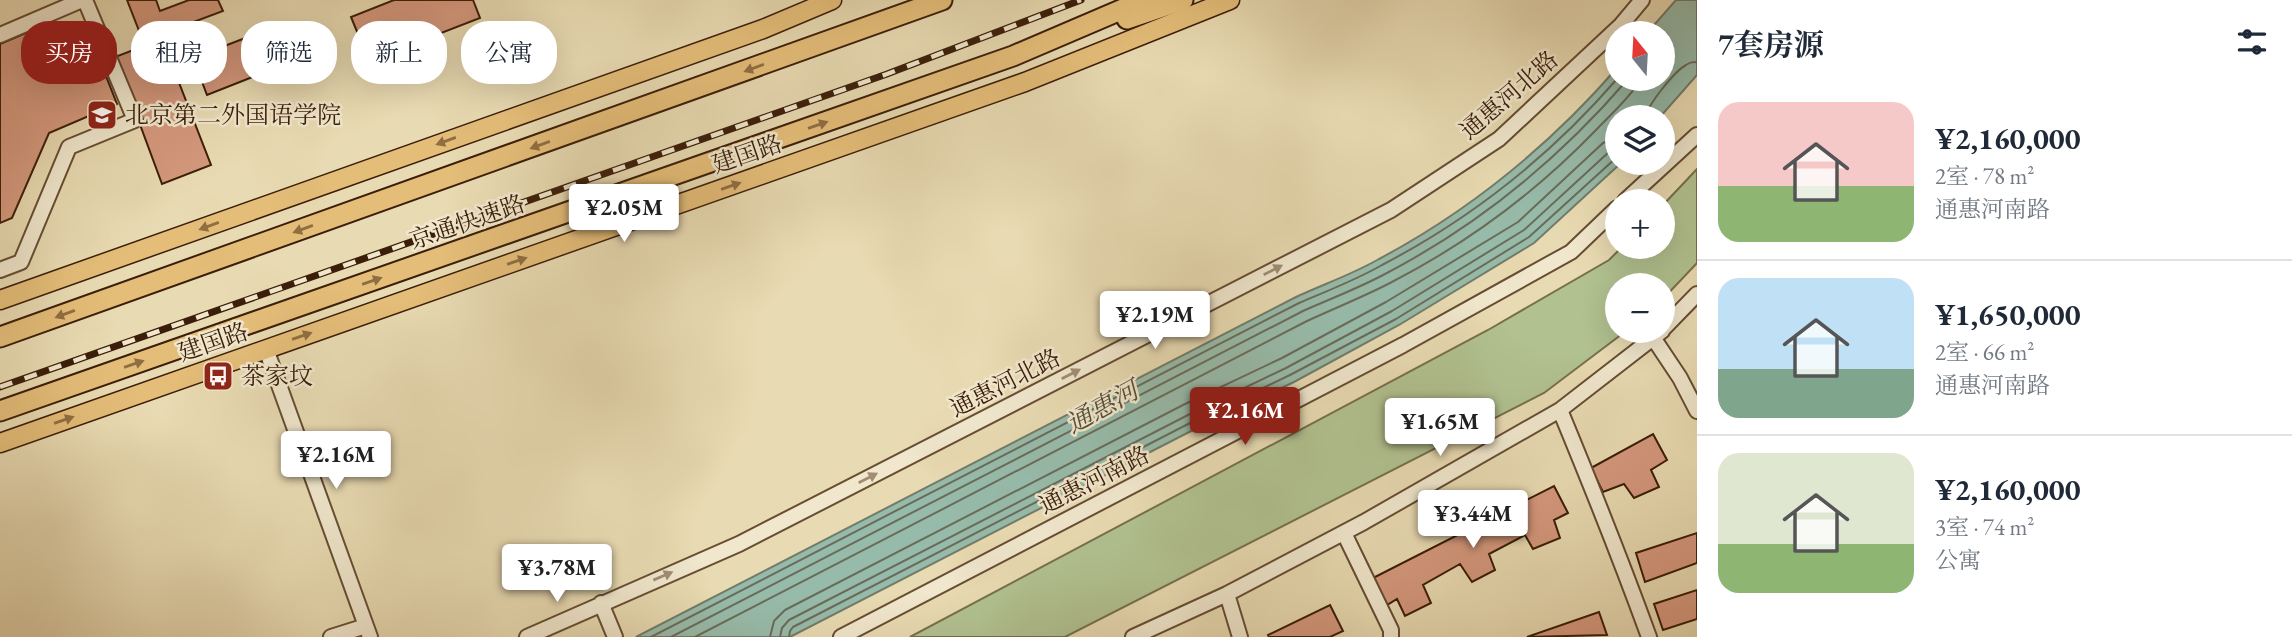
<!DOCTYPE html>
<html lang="zh">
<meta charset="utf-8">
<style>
:root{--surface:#fff;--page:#f2f2f3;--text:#1f2937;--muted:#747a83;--line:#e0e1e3;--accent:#8f2418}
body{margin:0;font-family:"EB Garamond","Noto Serif SC",serif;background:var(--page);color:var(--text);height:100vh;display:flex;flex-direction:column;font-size:26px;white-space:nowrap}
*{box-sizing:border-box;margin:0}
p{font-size:23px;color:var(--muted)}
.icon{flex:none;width:38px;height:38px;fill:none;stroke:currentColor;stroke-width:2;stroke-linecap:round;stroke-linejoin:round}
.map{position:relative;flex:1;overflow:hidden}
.side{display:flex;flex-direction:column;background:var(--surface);width:595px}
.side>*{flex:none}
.guide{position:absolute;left:21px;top:21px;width:665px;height:63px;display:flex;gap:14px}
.needle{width:46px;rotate:342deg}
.tools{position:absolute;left:1605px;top:21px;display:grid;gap:14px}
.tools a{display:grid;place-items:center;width:70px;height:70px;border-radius:50%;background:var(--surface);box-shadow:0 7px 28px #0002;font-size:35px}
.price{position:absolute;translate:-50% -60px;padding:0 16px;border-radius:7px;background:#fff;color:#222;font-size:23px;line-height:46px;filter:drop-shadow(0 2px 4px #0008)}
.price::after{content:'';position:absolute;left:50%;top:42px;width:21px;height:16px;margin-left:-10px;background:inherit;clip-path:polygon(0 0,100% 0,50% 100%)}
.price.active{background:var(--accent);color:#fff}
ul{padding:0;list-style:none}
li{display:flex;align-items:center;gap:21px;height:175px;padding:0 21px}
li+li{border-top:2px solid var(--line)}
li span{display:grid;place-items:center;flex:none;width:196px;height:140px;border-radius:21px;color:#555}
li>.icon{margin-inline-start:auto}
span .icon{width:84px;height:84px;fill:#fffc;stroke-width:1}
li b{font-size:30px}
h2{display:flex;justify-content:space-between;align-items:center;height:84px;padding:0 21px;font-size:30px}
.tag{padding:0 24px;border-radius:28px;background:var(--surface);box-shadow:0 7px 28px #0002;font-size:24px;line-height:63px}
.tag.active{background:var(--accent);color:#fff}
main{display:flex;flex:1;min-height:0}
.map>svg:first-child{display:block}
.green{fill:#b1c190;stroke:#76704c;stroke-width:2}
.water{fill:#97bbaa;stroke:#727c6a;stroke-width:2}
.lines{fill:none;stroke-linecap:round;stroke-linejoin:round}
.shore{stroke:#696c5a;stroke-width:2}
.building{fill:#d4987d;stroke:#3b1e09;stroke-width:2}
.minor-casing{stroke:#664d33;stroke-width:18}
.major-casing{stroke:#3b1e09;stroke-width:21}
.highway-casing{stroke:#3b1e09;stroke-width:23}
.minor{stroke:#f0e7cd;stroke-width:14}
.major{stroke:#e4bd79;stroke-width:18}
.highway{stroke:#e4bd79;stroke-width:19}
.rail-casing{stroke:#3b1e09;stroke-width:7}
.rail{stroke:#f0e7cd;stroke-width:4.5;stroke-dasharray:13;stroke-linecap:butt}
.oneway{fill:#906e41}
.oneway2{fill:#9f8d75}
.labels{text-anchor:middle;stroke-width:5;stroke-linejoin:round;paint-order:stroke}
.street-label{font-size:24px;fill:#3b1e09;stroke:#f0e7cd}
.poi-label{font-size:24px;fill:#3b1e09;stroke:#f0e7cd;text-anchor:start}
.water-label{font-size:26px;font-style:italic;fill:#574d39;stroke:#f0e7cd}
</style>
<main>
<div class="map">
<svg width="1697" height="637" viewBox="0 0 1697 637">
<rect width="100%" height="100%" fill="#e8dab2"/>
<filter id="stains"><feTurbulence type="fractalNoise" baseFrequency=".00286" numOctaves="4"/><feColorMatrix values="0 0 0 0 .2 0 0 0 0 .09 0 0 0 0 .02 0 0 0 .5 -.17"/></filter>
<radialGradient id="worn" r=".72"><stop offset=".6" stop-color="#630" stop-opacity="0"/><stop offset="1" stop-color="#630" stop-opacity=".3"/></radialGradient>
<path class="green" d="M1697,169V263L1663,299L1662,285H1617V331H1626L1544,393L1065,637H910L1488,330L1609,260L1622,247H1662L1663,205Z"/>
<path class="water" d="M1676,0H1697V75L1660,117H1617V163H1621L1534,243L1399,325L1294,382L1195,429L790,637H636L1296,297C1324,284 1353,274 1379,259C1471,210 1549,146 1617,68V79H1662V33H1647Z"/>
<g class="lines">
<path class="shore" d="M1646,117C1647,105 1675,71 1686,65C1691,62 1692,62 1697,62
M651,637L1299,303C1327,291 1356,280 1382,265C1472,218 1551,155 1617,79
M671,637L1303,311C1330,299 1359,288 1385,274C1479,225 1560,158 1628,79
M695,637L1307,321C1335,308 1363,297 1390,283C1466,244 1536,192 1595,131C1610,115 1630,98 1641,79
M770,637L774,621L785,610L1183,405L1282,358L1386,302L1518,222L1603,143L1617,137
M780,637L782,628L789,620L1188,415L1286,368L1392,311L1524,230L1610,151L1617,148
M789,637L790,631L793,627L1192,422L1290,375L1396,319L1529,237L1617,157"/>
</g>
<path class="building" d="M127,0H156L160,11L189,0H218L223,11L143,41Z
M394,0H473L480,18L369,61L351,17Z
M40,27L58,72L98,56L117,104L49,133L12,218L0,223V44Z
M274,27L288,63L207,95L193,58Z
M162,39L211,165L162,184L115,57Z
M1653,434L1667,460L1651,470L1659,487L1634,498L1624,484L1603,492L1591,468Z
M1554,486L1568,513L1554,520L1560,538L1533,549L1525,535L1489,554L1495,570L1472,582L1460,564L1423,585L1431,603L1405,616L1397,599L1387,605L1373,578Z
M1697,533V563L1645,582L1636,553Z
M1697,590V619L1663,630L1654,604Z
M1330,605L1343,631L1330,637H1269L1268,635Z
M1599,612L1607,635L1527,637Z"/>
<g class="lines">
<g class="minor-casing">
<path id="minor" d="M0,35L82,0
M1625,201L1697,135
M0,270L21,262L69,147L135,120L85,0
M1662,330L1697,294
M1654,339L1680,378L1697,411
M266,349L370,637
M1560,410C1591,485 1621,560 1649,637
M1344,533L1391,630V637
M1227,594L1240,637
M601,603L615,637
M331,637L366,626
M527,637L739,544L1391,210L1499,139L1621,25L1642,0
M841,637L1403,345L1571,252L1617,208
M1133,637L1227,594L1364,522L1560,410L1662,331"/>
</g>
<g class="major-casing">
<path id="major" d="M0,300L763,29L832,0
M0,443L1025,82L1230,0"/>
</g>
<g class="highway-casing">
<path id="highway" d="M1127,19L1183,0
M0,337L942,0
M0,411L1013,56L1144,0"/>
</g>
<use href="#minor" class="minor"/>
<use href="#major" class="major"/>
<use href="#highway" class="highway"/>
<g class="rail-casing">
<path id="rail" d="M0,387L887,74L1081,0"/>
</g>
<use href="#rail" class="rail"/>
</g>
<defs><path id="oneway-solid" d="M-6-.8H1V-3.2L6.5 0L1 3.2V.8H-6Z" transform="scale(1.75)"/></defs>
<g class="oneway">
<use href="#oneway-solid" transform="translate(754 68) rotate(160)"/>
<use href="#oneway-solid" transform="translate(818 125) rotate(-19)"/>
<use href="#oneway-solid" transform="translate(446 141) rotate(160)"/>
<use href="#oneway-solid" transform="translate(540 145) rotate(160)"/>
<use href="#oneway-solid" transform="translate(731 186) rotate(-19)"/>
<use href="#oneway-solid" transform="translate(209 226) rotate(160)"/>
<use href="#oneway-solid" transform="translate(303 229) rotate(160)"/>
<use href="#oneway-solid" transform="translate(517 261) rotate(-19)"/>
<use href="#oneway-solid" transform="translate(372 281) rotate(-19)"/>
<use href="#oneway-solid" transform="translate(65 314) rotate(160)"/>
<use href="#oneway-solid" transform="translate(302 336) rotate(-19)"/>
<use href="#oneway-solid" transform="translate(134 364) rotate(-19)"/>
<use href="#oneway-solid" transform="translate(64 420) rotate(-19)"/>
</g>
<g class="oneway2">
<use href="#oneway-solid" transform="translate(1273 270) rotate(-27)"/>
<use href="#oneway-solid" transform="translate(1071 374) rotate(-27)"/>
<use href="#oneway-solid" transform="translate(868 478) rotate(-27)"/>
<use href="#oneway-solid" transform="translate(663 576) rotate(-23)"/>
</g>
<defs>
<g id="university-square" transform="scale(1.575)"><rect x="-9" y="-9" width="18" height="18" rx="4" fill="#8f2418" stroke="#f0e7cd"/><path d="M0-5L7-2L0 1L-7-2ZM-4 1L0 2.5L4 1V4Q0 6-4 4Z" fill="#fff"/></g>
<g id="bus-square" transform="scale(1.575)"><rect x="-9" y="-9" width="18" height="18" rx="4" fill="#8f2418" stroke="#f0e7cd"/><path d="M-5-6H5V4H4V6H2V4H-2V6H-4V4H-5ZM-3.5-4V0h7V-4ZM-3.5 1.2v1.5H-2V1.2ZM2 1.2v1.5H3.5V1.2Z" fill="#fff"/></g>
</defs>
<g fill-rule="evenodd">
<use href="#university-square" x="102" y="115"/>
<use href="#bus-square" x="218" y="376"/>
</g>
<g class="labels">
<g class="street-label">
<text transform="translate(1509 95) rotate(-41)" y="8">通惠河北路</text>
<text transform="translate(747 154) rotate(-19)" y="8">建国路</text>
<text transform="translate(467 222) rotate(-19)" y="8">京通快速路</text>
<text transform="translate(213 342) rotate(-19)" y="8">建国路</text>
<text transform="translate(1005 383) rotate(-27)" y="8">通惠河北路</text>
<text transform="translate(1094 480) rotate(-27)" y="8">通惠河南路</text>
</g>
<g class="poi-label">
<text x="125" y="123">北京第二外国语学院</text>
<text x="241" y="384">茶家坟</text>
</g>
<g class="water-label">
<text transform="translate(1102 407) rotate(-29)" y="9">通惠河</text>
</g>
</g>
<rect width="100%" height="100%" filter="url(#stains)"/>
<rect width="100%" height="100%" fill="url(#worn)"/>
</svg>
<div class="tools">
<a><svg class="needle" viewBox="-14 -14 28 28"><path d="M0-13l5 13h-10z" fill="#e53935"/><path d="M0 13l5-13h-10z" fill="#747a83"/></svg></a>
<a><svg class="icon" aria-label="layers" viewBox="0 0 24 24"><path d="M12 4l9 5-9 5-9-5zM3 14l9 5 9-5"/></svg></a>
<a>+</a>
<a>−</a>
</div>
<b class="price" style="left:624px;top:244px">¥2.05M</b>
<b class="price" style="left:1155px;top:351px">¥2.19M</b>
<b class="price active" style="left:1245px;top:447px">¥2.16M</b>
<b class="price" style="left:1440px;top:458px">¥1.65M</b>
<b class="price" style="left:336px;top:491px">¥2.16M</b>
<b class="price" style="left:1473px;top:550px">¥3.44M</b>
<b class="price" style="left:557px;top:604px">¥3.78M</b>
<div class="guide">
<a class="tag active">买房</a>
<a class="tag">租房</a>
<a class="tag">筛选</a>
<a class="tag">新上</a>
<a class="tag">公寓</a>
</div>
</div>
<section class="side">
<h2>7套房源<svg class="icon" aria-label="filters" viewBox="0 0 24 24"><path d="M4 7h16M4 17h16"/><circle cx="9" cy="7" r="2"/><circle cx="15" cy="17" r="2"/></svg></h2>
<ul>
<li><span style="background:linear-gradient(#f6c9c9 60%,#8fb573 0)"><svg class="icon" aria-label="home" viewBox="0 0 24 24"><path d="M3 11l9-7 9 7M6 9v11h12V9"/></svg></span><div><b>¥2,160,000</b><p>2室 · 78 m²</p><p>通惠河南路</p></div></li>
<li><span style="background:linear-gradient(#bfe0f5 65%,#7fa58c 0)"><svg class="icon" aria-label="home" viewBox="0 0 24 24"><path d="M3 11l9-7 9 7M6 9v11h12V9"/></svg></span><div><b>¥1,650,000</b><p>2室 · 66 m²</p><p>通惠河南路</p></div></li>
<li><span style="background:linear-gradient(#dfe7d0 65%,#8fb573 0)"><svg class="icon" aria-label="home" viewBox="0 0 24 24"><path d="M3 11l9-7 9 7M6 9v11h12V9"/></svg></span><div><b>¥2,160,000</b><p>3室 · 74 m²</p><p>公寓</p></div></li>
</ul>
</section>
</main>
